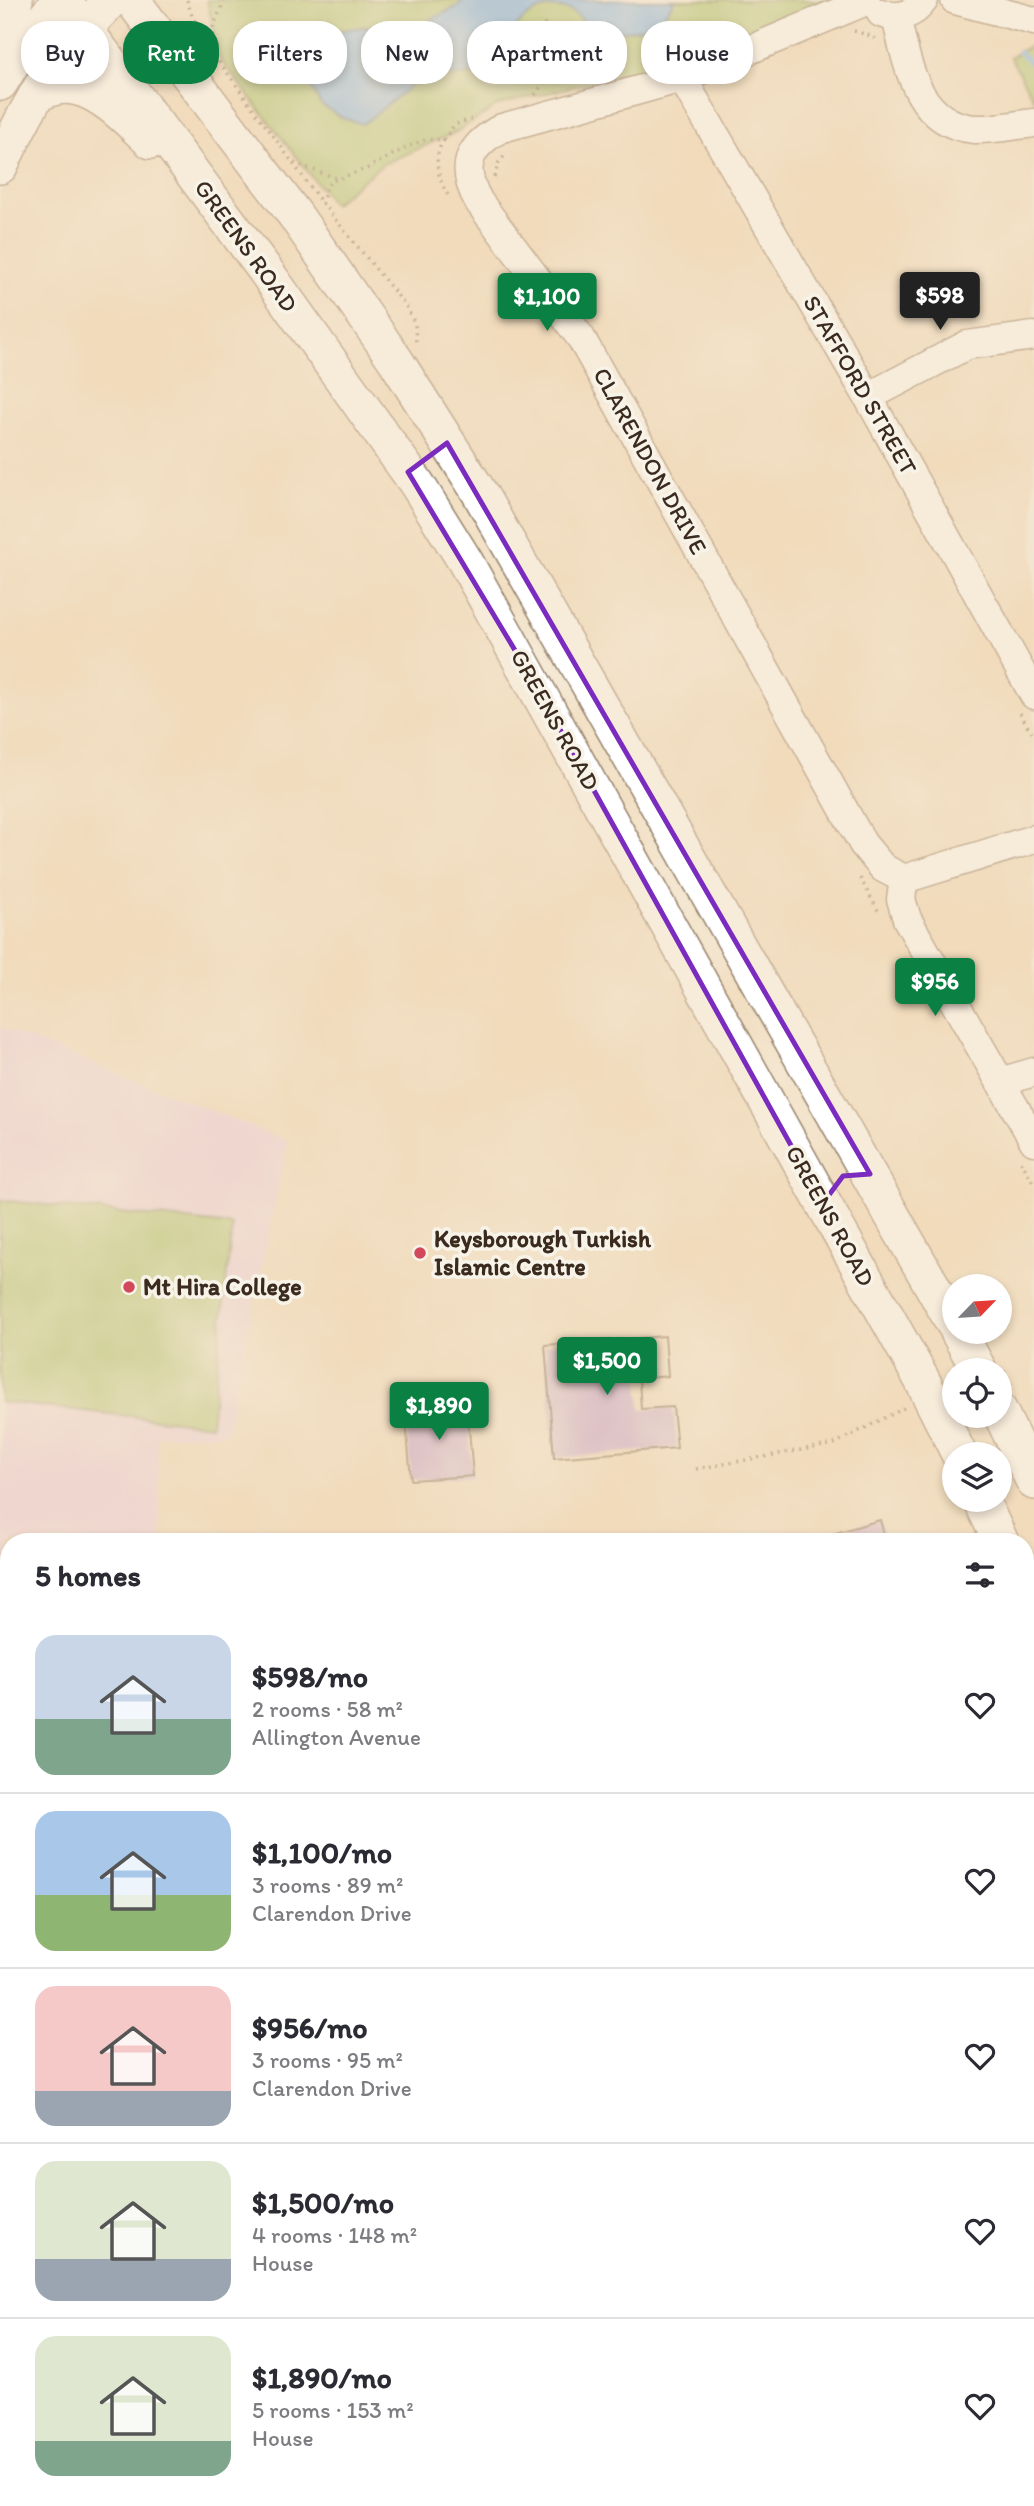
<!DOCTYPE html>
<meta charset="utf-8">
<style>
:root{--surface:#fff;--page:#f7f7f7;--text:#2b2b33;--muted:#7c7c81;--line:#e1e1e2;--accent:#0b8043}
body{margin:0;font-family:Itim,sans-serif;background:var(--page);color:var(--text);height:100vh;display:flex;flex-direction:column;font-size:26px;white-space:nowrap}
*{box-sizing:border-box;margin:0}
p{font-size:23px;color:var(--muted)}
.icon{flex:none;width:38px;height:38px;fill:none;stroke:currentColor;stroke-width:2;stroke-linecap:round;stroke-linejoin:round}
.map{position:relative;flex:1;overflow:hidden}
.side{position:absolute;left:0px;top:1533px;width:1034px;height:973px;display:flex;flex-direction:column;background:var(--surface);border-radius:28px 28px 0 0;box-shadow:0 4px 10px #0003}
.side>*{flex:none}
.banner{position:absolute;left:21px;top:21px;width:992px;height:63px;display:flex;gap:14px}
.needle{width:46px;rotate:65deg}
.fabs{position:absolute;left:942px;top:1274px;display:grid;gap:14px}
.fabs a{display:grid;place-items:center;width:70px;height:70px;border-radius:50%;background:var(--surface);box-shadow:0 4px 10px #0003;font-size:35px}
.price{position:absolute;translate:-50% -60px;padding:0 16px;border-radius:7px;background:var(--accent);color:#fff;font-size:23px;line-height:46px;filter:drop-shadow(0 2px 4px #0008)}
.price::after{content:'';position:absolute;left:50%;top:42px;width:21px;height:16px;margin-left:-10px;background:inherit;clip-path:polygon(0 0,100% 0,50% 100%)}
.price.active{background:#222;color:#fff}
ul{padding:0;list-style:none}
li{display:flex;align-items:center;gap:21px;height:175px;padding:0 35px}
li+li{border-top:2px solid var(--line)}
li span{display:grid;place-items:center;flex:none;width:196px;height:140px;border-radius:21px;color:#555}
li>.icon{margin-inline-start:auto}
span .icon{width:84px;height:84px;fill:#fffc;stroke-width:1}
li b{font-size:30px}
h2{display:flex;justify-content:space-between;align-items:center;height:84px;padding:0 35px;font-size:30px}
.chip{padding:0 24px;border-radius:28px;background:var(--surface);box-shadow:0 4px 10px #0003;font-size:24px;line-height:63px}
.chip.active{background:var(--accent);color:#fff}
.map>svg:first-child{display:block}
.built{fill:#eed0e7}
.industrial{fill:#ccbed3}
.green{fill:#a8c56c;stroke:#727845;stroke-width:2}
.water{fill:#79b4eb;stroke:#5a6f84;stroke-width:2}
.lines{fill:none;stroke-linecap:round;stroke-linejoin:round}
.stream{stroke:#79b4eb;stroke-width:5}
.building{fill:#c6a3d2}
.minor-casing{stroke:#96826c;stroke-width:31}
.major-casing{stroke:#96826c;stroke-width:38}
.path{stroke:#96826c;stroke-width:3.5;stroke-dasharray:2 5;stroke-linecap:butt}
.minor{stroke:#fff;stroke-width:28}
.major{stroke:#fff;stroke-width:35}
.marked{fill:none;stroke:#7b2cbf;stroke-width:5;stroke-linejoin:round}
.poi-dot{fill:#d1495b;stroke:#f7f3e8;stroke-width:2.5}
.labels{text-anchor:middle;stroke-width:7;stroke-linejoin:round;paint-order:stroke}
.street-label{font-size:24px;fill:#3b2a1e;stroke:#f7f3e8}
.poi-label{font-size:24px;font-weight:bold;fill:#3b2a1e;stroke:#f7f3e8;text-anchor:start}
</style>
<div class="map">
<svg width="1034" height="2506" viewBox="0 0 1034 2506">
<rect width="100%" height="100%" fill="#f7f3e8"/>
<filter id="ink" filterUnits="userSpaceOnUse"><feTurbulence type="fractalNoise" baseFrequency=".0143" numOctaves="2"/><feDisplacementMap in="SourceGraphic" scale="14" xChannelSelector="R" yChannelSelector="G"/><feConvolveMatrix kernelMatrix="1 2 1 2 8 2 1 2 1" color-interpolation-filters="sRGB"/></filter>
<filter id="wash" filterUnits="userSpaceOnUse"><feTurbulence type="fractalNoise" baseFrequency=".00686" numOctaves="4" result="noise"/><feDisplacementMap in="SourceGraphic" scale="28" xChannelSelector="R" yChannelSelector="G"/><feGaussianBlur stdDeviation="1.57" result="paint"/><feColorMatrix in="noise" values="0 0 0 0 0 0 0 0 0 0 0 0 0 0 0 0 0 1.4 0 .05"/><feComposite in="paint" operator="in"/></filter>
<g filter="url(#wash)">
<rect width="100%" height="100%" fill="#f1dbbb"/>
<path class="built" d="M0,1027L288,1141L226,1434L157,1436L161,1542H9V1720L0,1723Z"/>
<path class="industrial" d="M9,1720V2497H1026V2048L1034,2046V2506H0V1723Z"/>
<path class="green" d="M207,0H827L733,47L499,105L456,132L383,164L333,204L220,59Z
M1034,44V100L1010,57Z
M0,1200L232,1225L211,1425L0,1402Z"/>
<path class="water" d="M462,0H675C671,5 667,13 662,17C646,31 615,35 595,28C585,25 579,14 569,10C549,2 523,13 513,32C508,41 505,52 501,62L477,74L443,77L414,84L363,124L345,119L321,105L304,74L319,35L360,27H416L458,6Z"/>
<g class="lines">
<path class="stream" d="M308,40L319,46
M1019,52L1034,66"/>
</g>
<g id="blocks">
<path class="building" d="M665,1336L668,1376L639,1379L641,1409L673,1407L677,1448L554,1458L545,1345Z
M467,1405L473,1476L411,1480L405,1409Z
M880,1520L886,1542H819L818,1538Z"/>
</g>
</g>
<g filter="url(#ink)">
<use href="#blocks" fill-opacity="0" stroke="#96826c" stroke-width="2"/>
<g class="lines">
<g class="minor-casing">
<path id="minor" d="M955,0L1034,21
M866,1L682,78L502,128C468,146 459,167 479,202L581,338L863,844L883,868L904,879
M881,13C898,20 914,15 924,0
M896,17C907,62 916,124 974,129C993,130 1015,125 1034,123
M682,78L868,397L1034,695
M868,397L967,345L1034,336
M904,879L901,899L907,919L1034,1141
M904,879L1034,839
M1000,1082L1034,1072
M1026,2295L1034,2292
M1026,2343L1034,2341
M0,2492L9,2493
M45,2497L124,2506
M737,2497L741,2506
M426,2506L455,2497"/>
</g>
<g class="major-casing">
<path id="major" d="M63,0L262,266L417,484L465,561L922,1380L959,1454
M132,0L295,215L396,361L479,492L954,1324
M0,68L15,0
M0,83L17,55L59,0
M36,96C80,66 120,113 151,141
M0,166C10,145 20,123 32,103C52,65 81,31 111,0
M958,1332L979,1370
M999,1410L1034,1482
M981,1500L1001,1542
M1026,1596L1034,1615"/>
</g>
<path class="path" d="M187,0L192,16L215,56L322,203L406,306L415,324L416,344
M544,23L551,43
M854,31L874,37L877,42
M551,43C566,47 571,54 574,69L586,72L594,79
M213,49V28L224,0
M658,59L713,38
M535,95L547,78L540,58L551,43
M444,140C431,158 439,182 450,198
M294,163L336,178
M494,177L499,162L506,154
M322,204L327,185L332,181L368,168L407,147L427,139L444,140L454,125L471,119
M1020,713L1034,737
M860,878L880,914
M1021,1161L1034,1184
M1004,1371L1012,1386
M696,1469L834,1444L908,1406
M949,1477L954,1488
M1026,1641L1034,1658
M1026,2266L1034,2262
M0,2460L9,2461
M299,2497H319
M771,2497L774,2506"/>
<use href="#minor" class="minor"/>
<use href="#major" class="major"/>
</g>
</g>
<path d="M0 0H1034V2506H0ZM447,443L870,1174L843,1176L823,1203L531,677L408,472Z" fill="#f1dbbb" fill-opacity=".55" fill-rule="evenodd"/>
<path class="marked" d="M447,443L870,1174L843,1176L823,1203L531,677L408,472Z"/>
<g class="poi-dot">
<circle cx="420" cy="1253" r="7"/>
<circle cx="129" cy="1287" r="7"/>
</g>
<g class="labels">
<g class="street-label">
<text transform="translate(246 246) rotate(54)" y="8">GREENS ROAD</text>
<text transform="translate(860 385) rotate(60)" y="8">STAFFORD STREET</text>
<text transform="translate(650 461) rotate(61)" y="8">CLARENDON DRIVE</text>
<text transform="translate(555 720) rotate(61)" y="8">GREENS ROAD</text>
<text transform="translate(830 1216) rotate(61)" y="8">GREENS ROAD</text>
</g>
<g class="poi-label">
<text x="434" y="1247">Keysborough Turkish<tspan x="434" dy="28">Islamic Centre</tspan></text>
<text x="143" y="1295">Mt Hira College</text>
</g>
</g>
</svg>
<div class="fabs">
<a><svg class="needle" viewBox="-14 -14 28 28"><path d="M0-13l5 13h-10z" fill="#e53935"/><path d="M0 13l5-13h-10z" fill="#7c7c81"/></svg></a>
<a><svg class="icon" aria-label="locate" viewBox="0 0 24 24"><circle cx="12" cy="12" r="6"/><path d="M12 2v4M12 18v4M2 12h4M18 12h4"/></svg></a>
<a><svg class="icon" aria-label="layers" viewBox="0 0 24 24"><path d="M12 4l9 5-9 5-9-5zM3 14l9 5 9-5"/></svg></a>
</div>
<b class="price active" style="left:940px;top:332px">$598</b>
<b class="price" style="left:547px;top:333px">$1,100</b>
<b class="price" style="left:935px;top:1018px">$956</b>
<b class="price" style="left:607px;top:1397px">$1,500</b>
<b class="price" style="left:439px;top:1442px">$1,890</b>
<div class="banner">
<a class="chip">Buy</a>
<a class="chip active">Rent</a>
<a class="chip">Filters</a>
<a class="chip">New</a>
<a class="chip">Apartment</a>
<a class="chip">House</a>
</div>
<section class="side">
<h2>5 homes<svg class="icon" aria-label="filters" viewBox="0 0 24 24"><path d="M4 7h16M4 17h16"/><circle cx="9" cy="7" r="2"/><circle cx="15" cy="17" r="2"/></svg></h2>
<ul>
<li><span style="background:linear-gradient(#c9d6e8 60%,#7fa58c 0)"><svg class="icon" aria-label="home" viewBox="0 0 24 24"><path d="M3 11l9-7 9 7M6 9v11h12V9"/></svg></span><div><b>$598/mo</b><p>2 rooms · 58 m²</p><p>Allington Avenue</p></div><svg class="icon" aria-label="heart" viewBox="0 0 24 24"><path d="M12 20l-8-8c-3-5 5-10 8-4 3-6 11-1 8 4z"/></svg></li>
<li><span style="background:linear-gradient(#a9c7e8 60%,#8fb573 0)"><svg class="icon" aria-label="home" viewBox="0 0 24 24"><path d="M3 11l9-7 9 7M6 9v11h12V9"/></svg></span><div><b>$1,100/mo</b><p>3 rooms · 89 m²</p><p>Clarendon Drive</p></div><svg class="icon" aria-label="heart" viewBox="0 0 24 24"><path d="M12 20l-8-8c-3-5 5-10 8-4 3-6 11-1 8 4z"/></svg></li>
<li><span style="background:linear-gradient(#f6c9c9 75%,#9aa5b1 0)"><svg class="icon" aria-label="home" viewBox="0 0 24 24"><path d="M3 11l9-7 9 7M6 9v11h12V9"/></svg></span><div><b>$956/mo</b><p>3 rooms · 95 m²</p><p>Clarendon Drive</p></div><svg class="icon" aria-label="heart" viewBox="0 0 24 24"><path d="M12 20l-8-8c-3-5 5-10 8-4 3-6 11-1 8 4z"/></svg></li>
<li><span style="background:linear-gradient(#dfe7d0 70%,#9aa5b1 0)"><svg class="icon" aria-label="home" viewBox="0 0 24 24"><path d="M3 11l9-7 9 7M6 9v11h12V9"/></svg></span><div><b>$1,500/mo</b><p>4 rooms · 148 m²</p><p>House</p></div><svg class="icon" aria-label="heart" viewBox="0 0 24 24"><path d="M12 20l-8-8c-3-5 5-10 8-4 3-6 11-1 8 4z"/></svg></li>
<li><span style="background:linear-gradient(#dfe7d0 75%,#7fa58c 0)"><svg class="icon" aria-label="home" viewBox="0 0 24 24"><path d="M3 11l9-7 9 7M6 9v11h12V9"/></svg></span><div><b>$1,890/mo</b><p>5 rooms · 153 m²</p><p>House</p></div><svg class="icon" aria-label="heart" viewBox="0 0 24 24"><path d="M12 20l-8-8c-3-5 5-10 8-4 3-6 11-1 8 4z"/></svg></li>
</ul>
</section>
</div>
